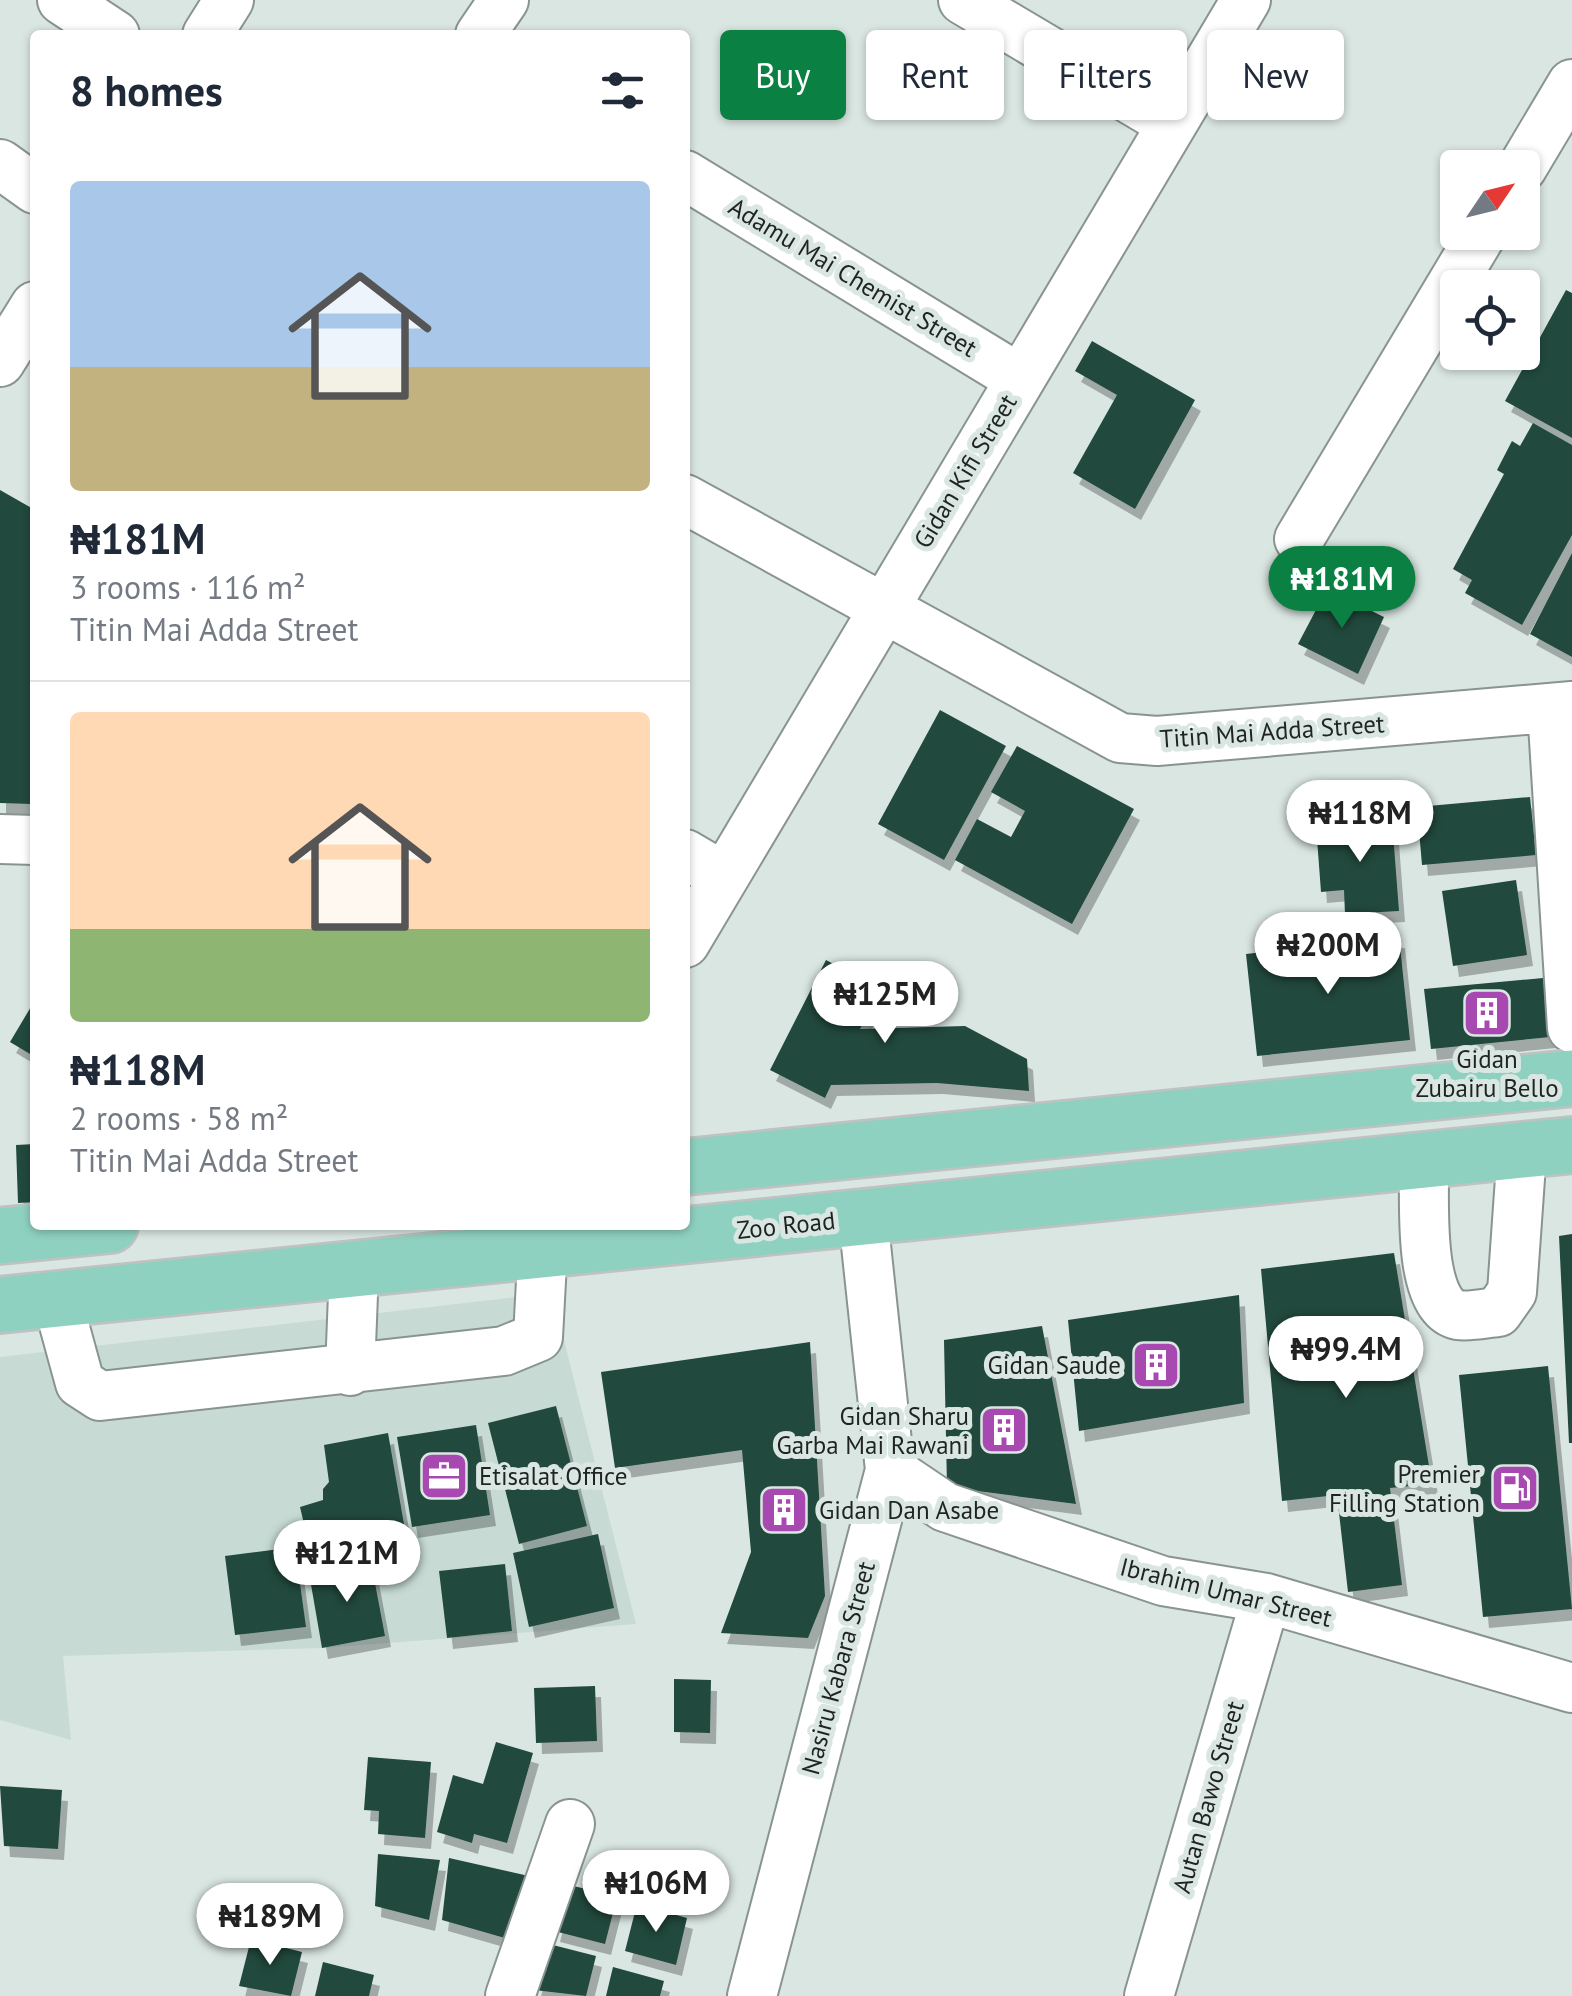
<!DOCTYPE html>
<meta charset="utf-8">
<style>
:root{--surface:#fff;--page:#f2f2f3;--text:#1f2937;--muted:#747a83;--line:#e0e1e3;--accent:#0b8043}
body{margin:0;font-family:"PT Sans",sans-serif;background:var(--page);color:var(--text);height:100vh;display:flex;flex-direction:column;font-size:38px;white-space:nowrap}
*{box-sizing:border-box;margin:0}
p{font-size:32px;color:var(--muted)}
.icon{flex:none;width:55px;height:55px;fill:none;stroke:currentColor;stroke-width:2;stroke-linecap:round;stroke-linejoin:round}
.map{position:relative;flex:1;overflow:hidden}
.drawer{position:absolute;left:30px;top:30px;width:660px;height:1200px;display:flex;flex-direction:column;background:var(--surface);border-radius:10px;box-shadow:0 2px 8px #0004}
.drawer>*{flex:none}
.top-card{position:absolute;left:720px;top:30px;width:700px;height:90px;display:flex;gap:20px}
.needle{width:65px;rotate:55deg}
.buttons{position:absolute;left:1440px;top:150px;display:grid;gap:20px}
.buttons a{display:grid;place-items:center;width:100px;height:100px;border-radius:10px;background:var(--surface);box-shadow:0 2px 8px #0004;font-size:50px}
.price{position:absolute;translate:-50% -85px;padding:0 22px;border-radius:35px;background:#fff;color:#222;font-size:32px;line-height:65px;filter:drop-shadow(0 2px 5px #0008)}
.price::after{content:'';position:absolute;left:50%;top:60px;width:30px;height:22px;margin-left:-15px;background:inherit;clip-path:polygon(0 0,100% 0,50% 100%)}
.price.on{background:var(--accent);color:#fff}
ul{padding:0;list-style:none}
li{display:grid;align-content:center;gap:20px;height:530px;padding:0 40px}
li+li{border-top:2px solid var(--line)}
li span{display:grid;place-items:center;height:310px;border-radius:10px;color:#555}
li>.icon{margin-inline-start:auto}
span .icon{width:180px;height:180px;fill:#fffc;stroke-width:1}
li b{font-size:42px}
h2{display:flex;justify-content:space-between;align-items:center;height:120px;padding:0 40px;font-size:42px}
.tag{padding:0 35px;border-radius:10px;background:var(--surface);box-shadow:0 2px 8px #0004;font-size:35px;line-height:90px}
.tag.on{background:var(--accent);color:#fff}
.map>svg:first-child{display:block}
.built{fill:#c7dbd4}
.building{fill:#21493e;filter:url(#shadow)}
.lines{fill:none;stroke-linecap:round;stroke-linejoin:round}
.minor-casing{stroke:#899490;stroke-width:52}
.major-casing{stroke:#c0c2c1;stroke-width:60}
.minor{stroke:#fff;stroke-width:48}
.major{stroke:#8fd1c0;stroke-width:55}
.labels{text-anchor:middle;stroke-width:10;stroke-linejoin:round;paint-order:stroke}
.street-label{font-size:25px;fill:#1f2422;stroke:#dae6e2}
.poi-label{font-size:25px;fill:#1f2422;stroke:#dae6e2;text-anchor:end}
</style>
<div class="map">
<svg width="1572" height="1996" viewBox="0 0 1572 1996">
<defs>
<filter id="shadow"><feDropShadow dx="6" dy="11" stdDeviation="0" flood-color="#0004"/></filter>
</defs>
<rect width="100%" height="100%" fill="#dae6e2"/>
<path class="built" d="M552,1293L636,1624L322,1648L63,1656L71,1740L0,1720V1357Z"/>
<path class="building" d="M1566,290L1572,293V438L1505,401Z
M1092,341L1195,400L1135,509L1073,473L1117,395L1075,371Z
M1533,423L1572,445V535L1522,625L1465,593L1472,580L1453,569L1504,474L1497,470L1512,441L1520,446Z
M0,490L35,510V799L31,804L0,803Z
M1572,553V657L1530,634Z
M1327,589L1384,617L1358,674L1298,644Z
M940,710L1006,746L944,860L878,824Z
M1017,746L1134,809L1072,924L955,860L977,819L1011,837L1025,811L991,792Z
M1530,797L1536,855L1422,865L1417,807Z
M1392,820L1399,911L1345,914L1344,890L1321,892L1316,825Z
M1516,880L1527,955L1453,966L1442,891Z
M1399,937L1410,1040L1257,1056L1246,954Z
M826,960L881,989L860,1029L965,1026L1027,1059L1029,1091L937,1083L831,1085L825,1098L770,1070Z
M1543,978L1550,1037L1431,1049L1424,989Z
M35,1000V1057L10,1042Z
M35,1144V1202L18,1203L16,1145Z
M1572,1234V1443H1569L1559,1236Z
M1394,1253L1432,1484L1390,1488L1402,1585L1348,1592L1337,1495L1282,1501L1261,1269Z
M1239,1295L1244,1403L1079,1431L1068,1320Z
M1042,1326L1076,1504L947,1487L944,1340Z
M810,1342L825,1596L808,1638L721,1633L751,1552L742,1450L615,1468L601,1372Z
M1548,1366L1572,1609L1483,1617L1459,1375Z
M556,1406L587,1526L519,1544L488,1423Z
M476,1425L490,1515L412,1527L397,1437Z
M388,1433L404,1524L308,1541L300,1507L323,1500V1489L329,1482L324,1445Z
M598,1534L614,1608L529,1627L513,1553Z
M295,1547L306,1627L235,1635L225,1556Z
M371,1562L385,1636L322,1648L309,1573Z
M505,1564L512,1631L447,1638L439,1571Z
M674,1679L711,1680L710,1733L674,1732Z
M595,1686L597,1741L536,1743L534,1688Z
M496,1742L533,1753L507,1843L474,1834L472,1843L437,1832L453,1775L483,1784Z
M368,1757L431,1762L425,1838L378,1834L379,1811L364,1810Z
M0,1786L62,1790L58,1849L4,1846Z
M378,1854L440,1860L429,1920L375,1906Z
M449,1858L529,1876L512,1940L442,1920Z
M566,1884L617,1897L605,1944L554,1931Z
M637,1904L687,1918L676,1965L625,1951Z
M251,1939L302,1952L291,1996L239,1986Z
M545,1943L596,1956L586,1996L534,1990Z
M323,1962L374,1975L369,1996H315Z
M613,1967L664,1981L660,1996H606Z"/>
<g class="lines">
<g class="minor-casing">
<path id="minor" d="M62,0L115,35
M963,0L1172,124
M207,35L229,0
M480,35L504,0
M0,164L35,189
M1522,168L1572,84
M685,175L1020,379
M0,362L35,306
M685,499L1120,738L1157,741L1572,706
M1299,539L1483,232
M1552,708L1572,1028
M0,839L35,840
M685,854L724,877
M685,943L1246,0
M1424,1160C1425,1195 1416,1306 1458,1315C1470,1317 1486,1313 1498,1312L1512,1292L1522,1150
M57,1299L80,1383L100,1396L504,1351L538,1337L544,1225
M350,1371L354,1269
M890,1470L945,1507L1163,1581L1266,1598L1572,1688
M510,1996L570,1824
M752,1996L890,1470L863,1217
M1149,1996L1266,1598"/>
</g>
<g class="major-casing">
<path id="major" d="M685,1167L1572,1078
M0,1236L110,1225
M0,1305L1572,1145"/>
</g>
<use href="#minor" class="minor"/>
<use href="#major" class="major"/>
</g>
<defs>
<g id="building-square" transform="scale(2.5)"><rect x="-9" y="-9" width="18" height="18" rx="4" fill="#a849b2" stroke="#dae6e2"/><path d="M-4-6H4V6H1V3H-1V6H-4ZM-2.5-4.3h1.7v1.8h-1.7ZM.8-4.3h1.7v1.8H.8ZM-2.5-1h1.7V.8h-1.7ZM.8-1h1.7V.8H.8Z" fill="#fff"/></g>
<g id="office-square" transform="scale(2.5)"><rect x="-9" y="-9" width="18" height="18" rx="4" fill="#a849b2" stroke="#dae6e2"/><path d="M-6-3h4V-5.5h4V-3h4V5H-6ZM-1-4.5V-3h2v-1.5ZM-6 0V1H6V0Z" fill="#fff"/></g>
<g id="fuel-square" transform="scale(2.5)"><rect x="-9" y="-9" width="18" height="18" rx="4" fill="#a849b2" stroke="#dae6e2"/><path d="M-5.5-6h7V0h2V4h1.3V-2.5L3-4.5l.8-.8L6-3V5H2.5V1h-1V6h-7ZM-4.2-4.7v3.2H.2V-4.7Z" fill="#fff"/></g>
</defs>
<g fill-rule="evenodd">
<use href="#building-square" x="1487" y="1013"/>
<use href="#building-square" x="1156" y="1365"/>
<use href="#building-square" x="1004" y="1430"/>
<use href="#office-square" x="444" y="1476"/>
<use href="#fuel-square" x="1515" y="1488"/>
<use href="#building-square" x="784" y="1510"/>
</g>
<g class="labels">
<g class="street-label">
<text transform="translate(853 277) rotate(31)" y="9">Adamu Mai Chemist Street</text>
<text transform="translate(965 471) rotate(-59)" y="9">Gidan Kifi Street</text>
<text transform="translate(1272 731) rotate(-4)" y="9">Titin Mai Adda Street</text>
<text transform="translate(786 1225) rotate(-6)" y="9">Zoo Road</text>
<text transform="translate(1226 1592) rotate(14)" y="9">Ibrahim Umar Street</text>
<text transform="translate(838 1668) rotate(-75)" y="9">Nasiru Kabara Street</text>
<text transform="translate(1208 1797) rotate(-74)" y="9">Autan Bawo Street</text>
</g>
<g class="poi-label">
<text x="1487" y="1068" text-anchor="middle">Gidan<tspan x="1487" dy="29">Zubairu Bello</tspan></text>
<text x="1121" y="1374">Gidan Saude</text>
<text x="969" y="1425">Gidan Sharu<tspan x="969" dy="29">Garba Mai Rawani</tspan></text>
<text x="1480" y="1483">Premier<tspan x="1480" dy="29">Filling Station</tspan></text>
<text x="479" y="1485" text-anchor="start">Etisalat Office</text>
<text x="819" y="1519" text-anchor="start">Gidan Dan Asabe</text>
</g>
</g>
</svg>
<div class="buttons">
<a><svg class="needle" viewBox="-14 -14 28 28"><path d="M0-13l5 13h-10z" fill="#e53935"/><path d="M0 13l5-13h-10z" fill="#747a83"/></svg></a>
<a><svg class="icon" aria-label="locate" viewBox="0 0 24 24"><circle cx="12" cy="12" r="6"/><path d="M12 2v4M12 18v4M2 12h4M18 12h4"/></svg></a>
</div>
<b class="price on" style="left:1342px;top:631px">₦181M</b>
<b class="price" style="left:1360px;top:865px">₦118M</b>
<b class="price" style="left:1328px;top:997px">₦200M</b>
<b class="price" style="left:885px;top:1046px">₦125M</b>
<b class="price" style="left:1346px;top:1401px">₦99.4M</b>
<b class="price" style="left:347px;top:1605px">₦121M</b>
<b class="price" style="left:656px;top:1935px">₦106M</b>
<b class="price" style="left:270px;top:1968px">₦189M</b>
<div class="top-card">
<a class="tag on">Buy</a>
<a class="tag">Rent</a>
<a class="tag">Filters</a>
<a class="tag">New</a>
</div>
<section class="drawer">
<h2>8 homes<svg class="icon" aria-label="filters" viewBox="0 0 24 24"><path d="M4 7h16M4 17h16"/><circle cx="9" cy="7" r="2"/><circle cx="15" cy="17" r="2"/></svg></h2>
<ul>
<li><span style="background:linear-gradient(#a9c7e8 60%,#c2b280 0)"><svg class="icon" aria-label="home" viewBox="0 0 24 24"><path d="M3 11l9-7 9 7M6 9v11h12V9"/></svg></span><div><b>₦181M</b><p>3 rooms · 116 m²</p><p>Titin Mai Adda Street</p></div></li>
<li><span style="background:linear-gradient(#ffd9b3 70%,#8fb573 0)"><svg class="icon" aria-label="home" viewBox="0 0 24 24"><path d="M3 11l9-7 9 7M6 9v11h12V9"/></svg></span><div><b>₦118M</b><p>2 rooms · 58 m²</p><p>Titin Mai Adda Street</p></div></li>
</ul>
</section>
</div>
